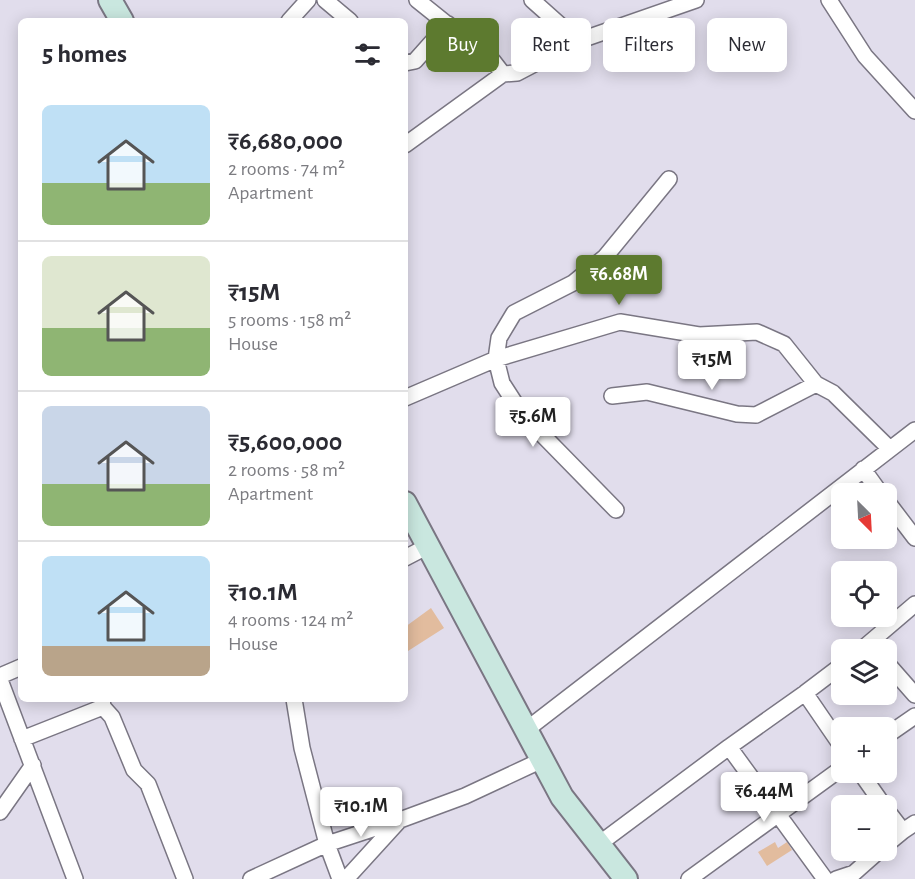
<!DOCTYPE html>
<meta charset="utf-8">
<style>
:root{--surface:#fff;--page:#f7f7f7;--text:#2b2b33;--muted:#7c7c81;--line:#e1e1e2;--accent:#5d7a2f}
body{margin:0;font-family:"Alegreya Sans",sans-serif;background:var(--page);color:var(--text);height:100vh;display:flex;flex-direction:column;font-size:22px;white-space:nowrap}
*{box-sizing:border-box;margin:0}
p{font-size:20px;color:var(--muted)}
.icon{flex:none;width:33px;height:33px;fill:none;stroke:currentColor;stroke-width:2;stroke-linecap:round;stroke-linejoin:round}
.map{position:relative;flex:1;overflow:hidden}
.side{position:absolute;left:18px;top:18px;width:390px;height:684px;display:flex;flex-direction:column;background:var(--surface);border-radius:9px;box-shadow:0 3px 15px #0003}
.side>*{flex:none}
.top-card{position:absolute;left:426px;top:18px;width:399px;height:54px;display:flex;gap:12px}
.needle{width:39px;rotate:156deg}
.tools{position:absolute;left:831px;top:483px;display:grid;gap:12px}
.tools a{display:grid;place-items:center;width:66px;height:66px;border-radius:9px;background:var(--surface);box-shadow:0 3px 15px #0003;font-size:30px}
.price{position:absolute;translate:-50% -51px;padding:0 14px;border-radius:6px;background:#fff;color:#222;font-size:20px;line-height:39px;filter:drop-shadow(0 2px 3px #0008)}
.price::after{content:'';position:absolute;left:50%;top:36px;width:18px;height:14px;margin-left:-9px;background:inherit;clip-path:polygon(0 0,100% 0,50% 100%)}
.price.on{background:var(--accent);color:#fff}
ul{padding:0;list-style:none}
li{display:flex;align-items:center;gap:18px;height:150px;padding:0 24px}
li+li{border-top:2px solid var(--line)}
li span{display:grid;place-items:center;flex:none;width:168px;height:120px;border-radius:9px;color:#555}
li>.icon{margin-inline-start:auto}
span .icon{width:72px;height:72px;fill:#fffc;stroke-width:1}
li b{font-size:26px}
h2{display:flex;justify-content:space-between;align-items:center;height:72px;padding:0 24px;font-size:26px}
.pill{padding:0 21px;border-radius:9px;background:var(--surface);box-shadow:0 3px 15px #0003;font-size:21px;line-height:54px}
.pill.on{background:var(--accent);color:#fff}
.map>svg:first-child{display:block}
.building{fill:#e2bc9e}
.lines{fill:none;stroke-linecap:round;stroke-linejoin:round}
.street-casing{stroke:#7a7683;stroke-width:18}
.secondary-casing{stroke:#7a7683;stroke-width:26}
.street{stroke:#fff;stroke-width:15}
.secondary{stroke:#c9e7df;stroke-width:22}
</style>
<div class="map">
<svg width="915" height="879" viewBox="0 0 915 879">
<rect width="100%" height="100%" fill="#e1ddec"/>
<path class="building" d="M431,608L444,628L408,651L405,645V627Z
M775,842L778,848L787,842L792,850L767,866L758,852Z"/>
<g class="lines">
<g class="street-casing">
<path id="street" d="M325,0L350,21
M417,0L493,61L503,74
M532,0L578,41
M829,0L865,56L915,111
M289,21L308,0
M405,63L415,61L448,24
M405,145L503,74L517,73L578,41L696,0
M612,396L647,392L737,414L756,415L816,384
M405,398L496,359L620,322L699,335L757,332L784,344L816,384L833,393L890,449
M863,469L881,494
M886,500L915,538
M616,510L522,414L502,383L496,359L499,338L514,313L573,283L605,257L669,179
M405,558L428,546
M861,650L915,604
M886,662L915,695
M0,676L21,667
M0,680L75,879
M805,693L842,747
M102,699L103,707L112,717L134,770L148,784L185,879
M294,699L302,748L327,844L340,879
M526,730L915,430
M886,736L915,716
M22,739L103,707
M729,747L825,879
M860,772L884,806
M886,809L903,831
M0,812L33,765
M599,844L729,747L805,693L842,665
M886,845L903,831L915,823
M251,879L327,844L400,820L465,796L542,760
M346,879L398,822
M689,879L842,768
M836,879L854,873L880,850"/>
</g>
<g class="secondary-casing">
<path id="secondary" d="M110,0L122,21
M405,503L562,797L626,879"/>
</g>
<use href="#street" class="street"/>
<use href="#secondary" class="secondary"/>
</g>
</svg>
<div class="tools">
<a><svg class="needle" viewBox="-14 -14 28 28"><path d="M0-13l5 13h-10z" fill="#e53935"/><path d="M0 13l5-13h-10z" fill="#7c7c81"/></svg></a>
<a><svg class="icon" aria-label="locate" viewBox="0 0 24 24"><circle cx="12" cy="12" r="6"/><path d="M12 2v4M12 18v4M2 12h4M18 12h4"/></svg></a>
<a><svg class="icon" aria-label="layers" viewBox="0 0 24 24"><path d="M12 4l9 5-9 5-9-5zM3 14l9 5 9-5"/></svg></a>
<a>+</a>
<a>−</a>
</div>
<b class="price on" style="left:619px;top:306px">₹6.68M</b>
<b class="price" style="left:712px;top:391px">₹15M</b>
<b class="price" style="left:533px;top:448px">₹5.6M</b>
<b class="price" style="left:764px;top:823px">₹6.44M</b>
<b class="price" style="left:361px;top:838px">₹10.1M</b>
<div class="top-card">
<a class="pill on">Buy</a>
<a class="pill">Rent</a>
<a class="pill">Filters</a>
<a class="pill">New</a>
</div>
<section class="side">
<h2>5 homes<svg class="icon" aria-label="filters" viewBox="0 0 24 24"><path d="M4 7h16M4 17h16"/><circle cx="9" cy="7" r="2"/><circle cx="15" cy="17" r="2"/></svg></h2>
<ul>
<li><span style="background:linear-gradient(#bfe0f5 65%,#8fb573 0)"><svg class="icon" aria-label="home" viewBox="0 0 24 24"><path d="M3 11l9-7 9 7M6 9v11h12V9"/></svg></span><div><b>₹6,680,000</b><p>2 rooms · 74 m²</p><p>Apartment</p></div></li>
<li><span style="background:linear-gradient(#dfe7d0 60%,#8fb573 0)"><svg class="icon" aria-label="home" viewBox="0 0 24 24"><path d="M3 11l9-7 9 7M6 9v11h12V9"/></svg></span><div><b>₹15M</b><p>5 rooms · 158 m²</p><p>House</p></div></li>
<li><span style="background:linear-gradient(#c9d6e8 65%,#8fb573 0)"><svg class="icon" aria-label="home" viewBox="0 0 24 24"><path d="M3 11l9-7 9 7M6 9v11h12V9"/></svg></span><div><b>₹5,600,000</b><p>2 rooms · 58 m²</p><p>Apartment</p></div></li>
<li><span style="background:linear-gradient(#bfe0f5 75%,#b9a48a 0)"><svg class="icon" aria-label="home" viewBox="0 0 24 24"><path d="M3 11l9-7 9 7M6 9v11h12V9"/></svg></span><div><b>₹10.1M</b><p>4 rooms · 124 m²</p><p>House</p></div></li>
</ul>
</section>
</div>
